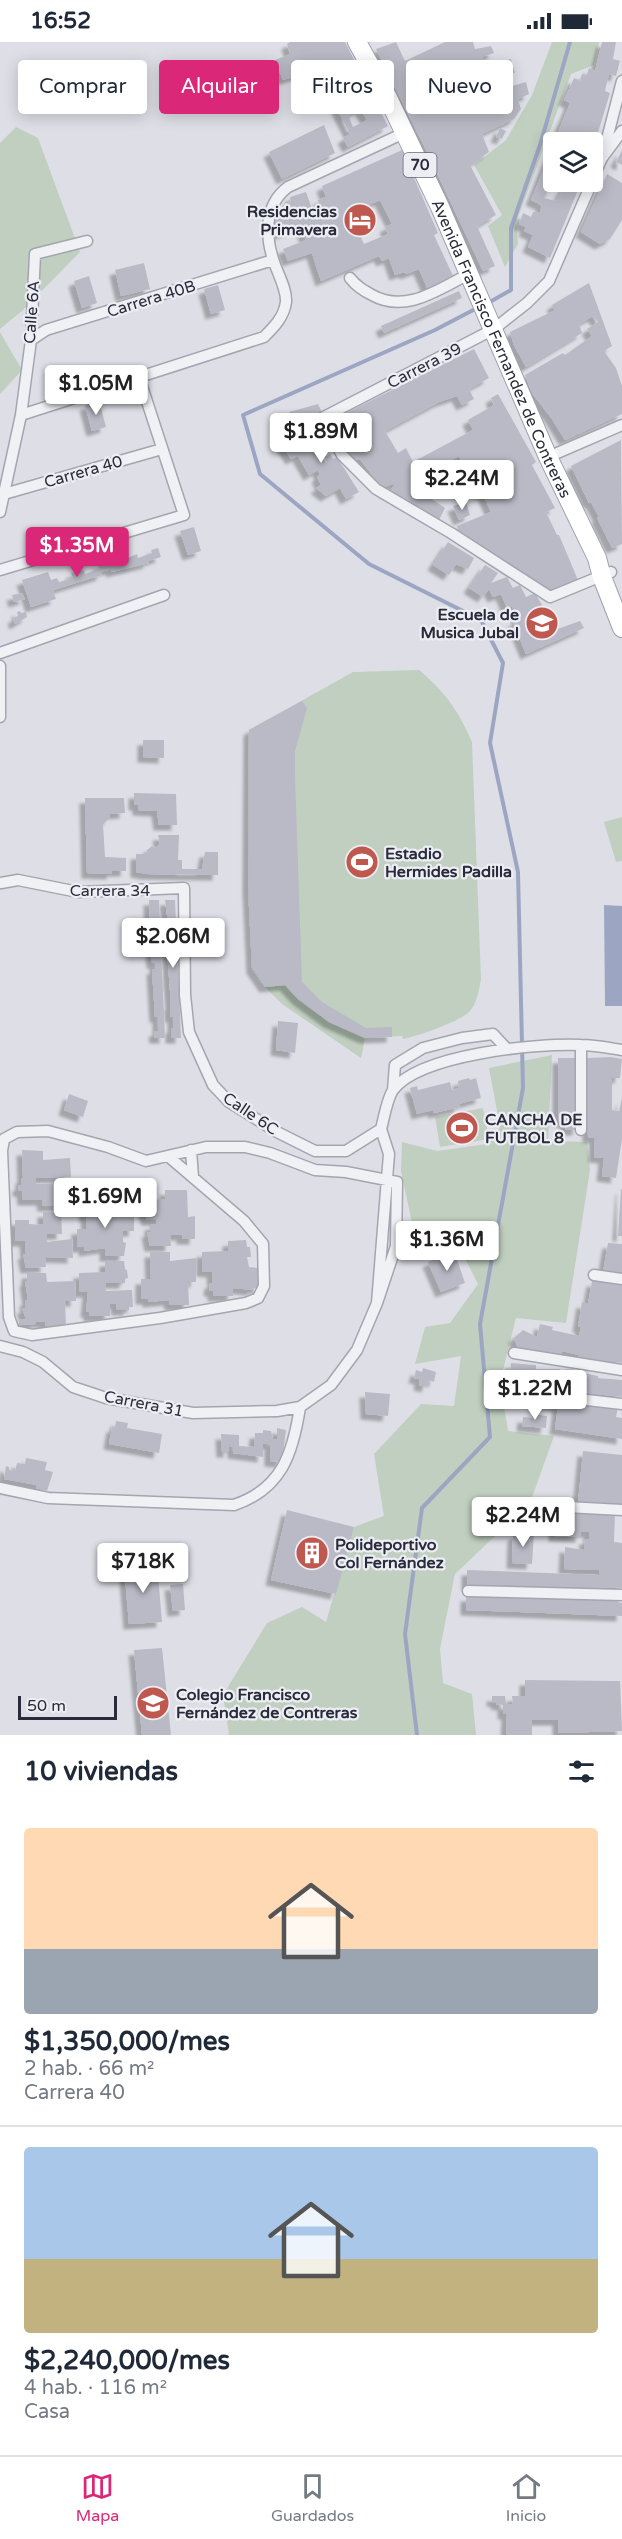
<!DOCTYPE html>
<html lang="es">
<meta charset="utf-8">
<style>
:root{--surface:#fff;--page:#f2f2f3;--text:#1f2937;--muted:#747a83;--line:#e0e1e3;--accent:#db2777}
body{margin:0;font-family:"Varela Round",sans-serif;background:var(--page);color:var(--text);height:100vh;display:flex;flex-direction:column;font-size:22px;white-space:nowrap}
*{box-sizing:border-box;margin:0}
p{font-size:20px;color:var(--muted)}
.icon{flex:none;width:33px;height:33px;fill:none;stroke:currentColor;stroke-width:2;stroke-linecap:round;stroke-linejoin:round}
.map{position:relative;height:1693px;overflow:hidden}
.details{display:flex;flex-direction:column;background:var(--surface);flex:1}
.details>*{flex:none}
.banner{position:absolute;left:18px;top:18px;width:586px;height:54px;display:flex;gap:12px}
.controls{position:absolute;left:543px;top:90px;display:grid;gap:12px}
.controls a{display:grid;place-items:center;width:60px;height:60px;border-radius:6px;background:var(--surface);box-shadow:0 3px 15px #0003;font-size:30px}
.scale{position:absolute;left:18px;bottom:15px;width:99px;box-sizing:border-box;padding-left:6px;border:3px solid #292b3b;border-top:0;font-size:16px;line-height:21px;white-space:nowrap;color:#292b3b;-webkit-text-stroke:4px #edeef4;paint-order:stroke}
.price{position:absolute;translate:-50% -51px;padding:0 14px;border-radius:6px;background:#fff;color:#222;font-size:20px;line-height:39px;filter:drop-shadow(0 2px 3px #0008)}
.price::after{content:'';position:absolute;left:50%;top:36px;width:18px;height:14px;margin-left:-9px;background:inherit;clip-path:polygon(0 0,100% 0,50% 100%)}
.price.on{background:var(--accent);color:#fff}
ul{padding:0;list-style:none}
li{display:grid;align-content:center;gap:12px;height:318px;padding:0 24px}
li+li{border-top:2px solid var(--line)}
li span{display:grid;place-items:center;height:186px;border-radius:6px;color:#555}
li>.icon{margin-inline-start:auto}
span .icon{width:108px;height:108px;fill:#fffc;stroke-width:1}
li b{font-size:26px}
h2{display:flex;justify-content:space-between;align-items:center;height:72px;padding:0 24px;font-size:26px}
.chip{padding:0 21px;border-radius:6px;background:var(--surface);box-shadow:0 3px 15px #0003;font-size:21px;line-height:54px}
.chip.on{background:var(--accent);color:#fff}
.status{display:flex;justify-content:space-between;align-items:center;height:42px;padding:0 30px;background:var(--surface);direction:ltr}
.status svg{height:16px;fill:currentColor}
.dock{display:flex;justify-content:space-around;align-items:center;height:84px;border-top:2px solid var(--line);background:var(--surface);font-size:16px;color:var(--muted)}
.dock a{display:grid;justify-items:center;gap:3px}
.dock .on{color:var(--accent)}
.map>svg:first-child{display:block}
.green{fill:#c0cfc0}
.water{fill:#9ca6c3}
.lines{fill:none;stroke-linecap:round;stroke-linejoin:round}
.stream{stroke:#9ca6c3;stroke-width:4}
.building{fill:#b9bac5;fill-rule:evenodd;filter:url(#shadow)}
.minor-casing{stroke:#a4a5af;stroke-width:13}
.primary-casing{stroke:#9ea1b0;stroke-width:20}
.minor{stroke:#f0f1f5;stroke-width:10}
.primary{stroke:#fff;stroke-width:18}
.labels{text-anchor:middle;stroke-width:4.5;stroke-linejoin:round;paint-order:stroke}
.shield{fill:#edeef4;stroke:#646672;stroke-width:1.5}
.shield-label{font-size:15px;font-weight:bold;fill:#292b3b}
.poi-label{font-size:16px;font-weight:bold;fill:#292b3b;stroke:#edeef4;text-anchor:start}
.street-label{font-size:16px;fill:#292b3b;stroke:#edeef4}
</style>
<div class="status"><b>16:52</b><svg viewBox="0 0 49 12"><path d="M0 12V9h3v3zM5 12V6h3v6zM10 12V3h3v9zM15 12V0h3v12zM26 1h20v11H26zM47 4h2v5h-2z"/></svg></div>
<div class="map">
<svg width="622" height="1693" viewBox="0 0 622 1693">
<defs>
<filter id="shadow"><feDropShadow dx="-5.5" dy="5.5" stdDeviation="1.5" flood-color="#0004"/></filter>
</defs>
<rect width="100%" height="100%" fill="#dedfe6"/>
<path class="green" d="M552,0H599L594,23L571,32L516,181L518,202L505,225L488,184L502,173L474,123L506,98L532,53Z
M16,85L38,96L80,210L23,268L0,287V101Z
M0,290L22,328L0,352Z
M419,628C445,650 458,668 472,700L481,937C479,948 477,961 470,969C464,978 415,995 403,997L402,994L365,996L361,1016L282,962L265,945L252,926L248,845L249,688L353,630Z
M622,775V819L616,820L604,780Z
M552,1013L548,1099L587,1100L590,1128L566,1281L516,1276L500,1340L508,1389L554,1394L530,1461L455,1532L440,1607L443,1641L472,1652L476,1693H229L223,1653L267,1581L302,1565L326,1580L354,1485L384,1474L374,1412L421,1362L454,1364L461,1314L415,1322L425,1285L450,1281L478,1242L458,1203L416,1200L401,1129L402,1100L437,1109L487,1102L500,1085L489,1026Z
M483,1066L489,1097L440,1105L435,1075Z"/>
<path class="water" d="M604,863L622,864V964H605Z"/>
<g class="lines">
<path class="stream" d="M488,261L511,248V186L540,103L570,0
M417,1693L405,1592L422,1466L490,1395L480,1282L523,1046L518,830L490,701L503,621L481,578L369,522L260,432L243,373L435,288L479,265"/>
</g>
<path class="building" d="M290,0H345L388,84L348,105L343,96L350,92L326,45L311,51L305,38L302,40L299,33L283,38L275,18L290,12L287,2ZM345,38L350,49L339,55L334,43ZM360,67L367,78L353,85L348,73Z
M396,0L405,19L445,0H473L475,7L491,4L494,11L482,15L484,20L487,22L511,17L515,31L482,38L484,45L472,48L474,55L526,40L529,52L518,57L521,67L514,77L482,92L489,110L470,123L496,173L477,184L495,224L483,229L428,112L376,7Z
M602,0H616L613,17L620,19L616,34L609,32L605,49L610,51L593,107L592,100H554L570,61L564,58L574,36L580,39L582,32L587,33L589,26L595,29Z
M324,83L335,111L282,137L269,110Z
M500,86L506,89L502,97L496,95Z
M554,102V140L550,151L547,149L544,156L556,159L566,142L578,148L550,216L528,205L533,193L524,189L526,185L519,182L523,171L531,175L533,170H540L542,163L531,158Z
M402,108L438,191L434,193L454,236L428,248L419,227L406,232L404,230L395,233L389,216L382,219L379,214L321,239L312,211L288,219L283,207L306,198L301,185L277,193L275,188V174L283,163L291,160L290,155L306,150L316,178L324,175L318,158L326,155L322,144ZM380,158L392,182L385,185L388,192L364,202L350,171Z
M622,108V123L616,120Z
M607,132L622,141V178L610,197L600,202L581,190Z
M144,221L150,247L121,254L115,228Z
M89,234L97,261L82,266L74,239Z
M589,241L612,304L604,309L616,326L622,344V372L565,398L552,377L532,351L525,333L563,311L565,313L592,294L587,287L598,280L593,274L579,282L582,291L526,325L514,303L510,290L555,268L552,263Z
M218,243L225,268L211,272L204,247Z
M459,249L462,256L384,291L381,284Z
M474,307L489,336L469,347L474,357L462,363L457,354L439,360L385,389L398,411L406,406L413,420L473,388L468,378L494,363L491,356L498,352L536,420L532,423L555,466L546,470L557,493H559L578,538L552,549L459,489L457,484L491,470L483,452L479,453L459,414L448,420L454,434L447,441L427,451L432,454L430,456L445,466L439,478L391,448L396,441L384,445L378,441L360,417L357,418L345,408L330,379Z
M99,359L106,385L92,389L85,363Z
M318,362L323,373L288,390L282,377L291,373L289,370Z
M317,384L325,398L313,405L323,422L327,420L324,415L330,412L333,417L337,415L359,450L346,457L340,446L326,454L316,446L321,443L317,435L320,433L318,428L309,433L298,414L291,417L282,403Z
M621,398L622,502L612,506L597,476L599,475L591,460L589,461L571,424Z
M466,460L470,473L459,478L453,464Z
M194,485L201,509L188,513L180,489Z
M448,500L474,516L468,527L456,522L449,533L433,523Z
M158,506L161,515L148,519L149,521L112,530L111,527L101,530L102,533L53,548L56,557L31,565L22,538L48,530L51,538L57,536L59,540L73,536L71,531L84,528L85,532L99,527L98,523L110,520L111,523L137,512L138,516L152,511L151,508Z
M485,523L498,531L491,541L507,535L513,546L520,543L526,555L535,551L542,563L538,566L549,590L580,579L584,586L526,612L513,580L518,578L512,564L507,566L501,552L493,555L489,547L483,555L469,546Z
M22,551L25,557L14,560L12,553Z
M20,569L21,571L26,570L27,575L15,582L13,576L18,574L17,570Z
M302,659L307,666L295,709V735L302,940L322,960L366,986L392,985V995L365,996L329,980L298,957L285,943L265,945L252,926L248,845L249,688Z
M143,698H164V716L143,715Z
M134,751L176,752L177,783H159L157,769L138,768V763H134Z
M85,756H124L125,771L110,772V776L103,782L105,815L126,816V829H112V832L87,831Z
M158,793H179L178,818H182V827H202L205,810H218V833L147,832L136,830V812H146L147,808L152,804L155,806L160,802Z
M149,858H159L165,996H155L154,989H158V975H155L152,927H155V921H152L151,907H154L153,894L150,893Z
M165,858H175L181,996H171V986H173V975H170V963L171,962L167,908H170L169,896L166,895V881H168Z
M278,979L298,981L295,1011L276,1008Z
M611,1015L622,1017L620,1036H612V1068L619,1069L622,1056V1097L616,1136L602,1134L604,1116L594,1115L595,1096L588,1095L587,1016Z
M558,1016H578V1088H565V1080L558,1079Z
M469,1036L470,1038L476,1036L481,1056L459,1062L460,1065L434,1071L433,1068L417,1072L410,1046L417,1044L418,1048L450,1040L452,1048L459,1046L458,1039Z
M69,1052L88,1059L83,1075L64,1068Z
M22,1108L43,1109V1118L70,1116L71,1135L36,1136V1142L61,1141V1164H43L42,1158H23L22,1149H18V1144L21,1143V1136H23Z
M621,1147H622V1194H618Z
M165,1148H187L188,1175L195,1174V1197H182V1193H170L171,1204H150L147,1190H150V1183L156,1182V1178H147L143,1167H147L146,1158L165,1157Z
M86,1158H105L107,1173L110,1175L118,1173V1167H134V1189H123V1200L126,1201L124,1214H105V1206L84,1209V1205H77V1187H87L86,1174H84Z
M43,1170H61L62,1192H47V1200L72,1197L73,1216L45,1215L46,1225L26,1226L23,1212H26L25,1199H15V1178H29V1182L43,1183Z
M246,1198L247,1205H250L251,1215H247L249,1225L258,1226L259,1246H253V1248L233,1246V1254H213V1249H209L210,1241H213L212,1230L202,1229V1210L228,1209V1199Z
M608,1201L622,1202V1232L603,1230Z
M454,1209L465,1241L441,1250L428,1220Z
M150,1210H170V1219L196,1216V1240H188L189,1263H170L169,1258L148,1260V1257H141V1237H151Z
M105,1219H124L125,1227L127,1228L128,1236L125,1237V1241H105L106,1249L132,1248L133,1265H129V1268H117L116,1261L110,1262V1274H89V1270H86L88,1250H79V1231L105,1230Z
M27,1231H46L47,1240L75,1239L76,1259H65L66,1285L45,1286V1280H36L35,1282L19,1283V1277H26L22,1266H26L25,1259L28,1258L25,1239H27Z
M592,1239L622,1243V1321L578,1315L579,1313L562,1309L561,1314L518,1306L514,1296L523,1288L537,1295L540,1282L553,1285L552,1288L579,1294L581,1285H578L582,1260L588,1262Z
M511,1321L536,1323V1327H560L559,1336H565L566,1327L584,1329V1331L598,1334V1336L622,1338V1355L509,1343Z
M423,1326L436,1330L434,1340L429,1338L427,1345L419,1343L420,1337L414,1336L416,1328L422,1330Z
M365,1350L390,1352L388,1374L366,1372Z
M546,1358L618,1365L616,1375L622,1376V1397L555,1387L558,1364L546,1362Z
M533,1372L547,1374L546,1386L522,1384L523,1375L532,1376Z
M116,1379L128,1381L127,1386L162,1392L159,1411L109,1402L112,1385H115Z
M277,1386L286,1388L282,1420L270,1419V1402H263V1415L233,1411V1405L229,1404V1410H222L221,1392L239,1393V1404L254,1405L255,1391H263V1388L271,1389L273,1397H277Z
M583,1409L622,1413V1464L578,1461Z
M26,1416L47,1420L45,1428L53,1430L47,1449L36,1446L37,1443L4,1437L6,1424L9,1425V1428L15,1429L17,1421L25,1422Z
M287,1468L354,1485L336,1552L271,1538Z
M549,1468L615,1472L614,1500L622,1501V1546L467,1543V1528L599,1533V1528L564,1527L565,1505L584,1508L585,1497H589V1490H581V1495L554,1494V1476H548Z
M518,1491H534L532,1522L512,1521L513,1494Z
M157,1521L162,1580L129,1582L124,1523Z
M183,1542L185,1568L173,1569L170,1543Z
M466,1554L618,1558V1560L622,1561V1574L466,1568Z
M162,1606L171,1693H142L134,1608Z
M525,1638L620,1639L622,1689L558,1691V1678H532V1693H506L507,1672H503V1663L496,1662V1659H492V1654H505L506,1662H513L512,1654H525Z"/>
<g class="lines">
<g class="minor-casing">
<path id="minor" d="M602,116L622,39
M592,138L602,116L622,89
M592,140L549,239L527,261L494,287L322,376L342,413L376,447L451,491L550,555L611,530
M350,236C356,244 363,248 372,253C406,272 439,247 469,232
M31,298L46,288L273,218
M21,373L264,295C274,285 284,275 286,260C287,248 278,232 274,220C265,194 264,163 288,145L404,91
M548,415L622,383
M4,452L162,407
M0,470L21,373L31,298L35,212L87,199
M0,528L184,473L139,335
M0,611L164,553
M0,624V675
M1,841L18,838L78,850L184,846L185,953L189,990L213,1043L229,1060L277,1090L315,1109H346
M581,1003V1088
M393,1048L395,1023L423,1006L462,996L493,992L507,1007
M381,1087C384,1076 387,1057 393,1048C420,1012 538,1001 581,1003C595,1003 609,1006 622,1008
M191,1108L193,1135
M346,1109L381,1087
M169,1115L244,1179L263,1202L264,1244L258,1256L246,1261L160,1276L32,1293L14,1289L9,1275L2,1109L4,1097L17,1090L48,1089L108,1105L146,1119L206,1105H245L270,1111L315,1128L346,1130L397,1140L396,1204L377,1261
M594,1233L622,1237
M0,1304L23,1310L43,1320L73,1345L106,1356L193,1371L277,1369L300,1365L331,1343L357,1308L377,1261L389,1112L381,1087
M514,1311L622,1328
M526,1351L622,1362
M0,1446L48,1456L234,1463C282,1447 293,1411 300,1365
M548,1464L622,1468
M468,1549L622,1553"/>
</g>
<g class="primary-casing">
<g id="primary">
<path id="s1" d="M357,0L387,54L440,165L548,415L597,516L602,535L622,586"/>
</g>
</g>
<use href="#minor" class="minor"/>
<use href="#primary" class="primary"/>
</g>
<defs>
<g id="hotel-disc" transform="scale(1.725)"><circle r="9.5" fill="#bf584e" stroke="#edeef4"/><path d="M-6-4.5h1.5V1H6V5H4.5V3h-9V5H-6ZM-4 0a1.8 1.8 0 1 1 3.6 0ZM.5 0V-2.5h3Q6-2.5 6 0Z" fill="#fff"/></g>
<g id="school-disc" transform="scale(1.725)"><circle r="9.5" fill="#bf584e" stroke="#edeef4"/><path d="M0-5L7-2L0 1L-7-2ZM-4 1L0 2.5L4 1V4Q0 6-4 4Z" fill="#fff"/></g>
<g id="stadium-disc" transform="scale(1.725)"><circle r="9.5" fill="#bf584e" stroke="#edeef4"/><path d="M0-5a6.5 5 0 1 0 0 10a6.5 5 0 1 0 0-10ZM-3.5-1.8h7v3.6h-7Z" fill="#fff"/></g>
<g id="building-disc" transform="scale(1.725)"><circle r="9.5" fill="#bf584e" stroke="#edeef4"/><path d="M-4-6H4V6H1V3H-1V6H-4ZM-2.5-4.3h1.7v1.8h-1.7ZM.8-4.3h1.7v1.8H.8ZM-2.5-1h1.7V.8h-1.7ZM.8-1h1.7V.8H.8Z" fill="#fff"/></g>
</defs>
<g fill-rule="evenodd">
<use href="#hotel-disc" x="360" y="178"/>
<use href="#school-disc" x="542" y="581"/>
<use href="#stadium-disc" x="362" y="820"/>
<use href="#stadium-disc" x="462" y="1086"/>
<use href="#building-disc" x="312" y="1511"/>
<use href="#school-disc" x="153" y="1661"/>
</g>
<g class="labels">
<rect class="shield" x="403.5" y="111" width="33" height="24" rx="4.5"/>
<g class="shield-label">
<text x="420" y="128">70</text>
</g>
<g class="poi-label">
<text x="337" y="175" text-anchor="end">Residencias<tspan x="337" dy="18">Primavera</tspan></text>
<text x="519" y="578" text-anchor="end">Escuela de<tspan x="519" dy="18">Musica Jubal</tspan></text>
<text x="385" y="817">Estadio<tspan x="385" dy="18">Hermides Padilla</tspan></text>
<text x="485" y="1083">CANCHA DE<tspan x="485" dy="18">FUTBOL 8</tspan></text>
<text x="335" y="1508">Polideportivo<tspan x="335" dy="18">Col Fernández</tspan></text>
<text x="176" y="1658">Colegio Francisco<tspan x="176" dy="18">Fernández de Contreras</tspan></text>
</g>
<g class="street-label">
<text transform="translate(151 256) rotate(-17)" y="6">Carrera 40B</text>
<text transform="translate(31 270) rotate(-86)" y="6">Calle 6A</text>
<text dy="6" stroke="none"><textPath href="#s1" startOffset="339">Avenida Francisco Fernandez de Contreras</textPath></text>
<text transform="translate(424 323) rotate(-27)" y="6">Carrera 39</text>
<text transform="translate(83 429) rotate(-16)" y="6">Carrera 40</text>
<text x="110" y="854">Carrera 34</text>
<text transform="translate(251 1071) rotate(34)" y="6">Calle 6C</text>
<text transform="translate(144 1361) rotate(11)" y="6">Carrera 31</text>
</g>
</g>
</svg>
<div class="controls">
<a><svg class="icon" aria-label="layers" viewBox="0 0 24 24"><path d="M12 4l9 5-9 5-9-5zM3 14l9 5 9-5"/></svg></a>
</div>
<div class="scale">50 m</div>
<b class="price" style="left:96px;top:374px">$1.05M</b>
<b class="price" style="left:321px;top:422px">$1.89M</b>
<b class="price" style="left:462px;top:469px">$2.24M</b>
<b class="price on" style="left:77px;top:536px">$1.35M</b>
<b class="price" style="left:173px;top:927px">$2.06M</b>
<b class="price" style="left:105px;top:1187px">$1.69M</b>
<b class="price" style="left:447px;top:1230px">$1.36M</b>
<b class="price" style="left:535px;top:1379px">$1.22M</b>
<b class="price" style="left:523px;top:1506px">$2.24M</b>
<b class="price" style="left:143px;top:1552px">$718K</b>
<div class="banner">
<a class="chip">Comprar</a>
<a class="chip on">Alquilar</a>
<a class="chip">Filtros</a>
<a class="chip">Nuevo</a>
</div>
</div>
<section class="details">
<h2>10 viviendas<svg class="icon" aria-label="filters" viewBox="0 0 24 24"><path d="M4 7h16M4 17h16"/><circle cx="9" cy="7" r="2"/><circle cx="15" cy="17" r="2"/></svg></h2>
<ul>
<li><span style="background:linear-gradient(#ffd9b3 65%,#9aa5b1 0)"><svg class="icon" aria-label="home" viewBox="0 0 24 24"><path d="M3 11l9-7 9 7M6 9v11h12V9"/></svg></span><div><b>$1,350,000/mes</b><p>2 hab. · 66 m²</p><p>Carrera 40</p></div></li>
<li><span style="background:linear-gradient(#a9c7e8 60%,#c2b280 0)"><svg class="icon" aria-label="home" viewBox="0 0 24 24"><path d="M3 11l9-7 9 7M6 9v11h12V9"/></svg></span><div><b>$2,240,000/mes</b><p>4 hab. · 116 m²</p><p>Casa</p></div></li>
</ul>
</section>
<nav class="dock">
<a class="on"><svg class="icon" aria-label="map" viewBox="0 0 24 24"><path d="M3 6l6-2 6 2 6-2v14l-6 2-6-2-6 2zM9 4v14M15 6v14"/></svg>Mapa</a>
<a><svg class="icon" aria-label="saved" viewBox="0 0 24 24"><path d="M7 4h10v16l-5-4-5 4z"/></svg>Guardados</a>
<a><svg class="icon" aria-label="home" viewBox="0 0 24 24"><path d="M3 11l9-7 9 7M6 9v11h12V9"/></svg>Inicio</a>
</nav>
